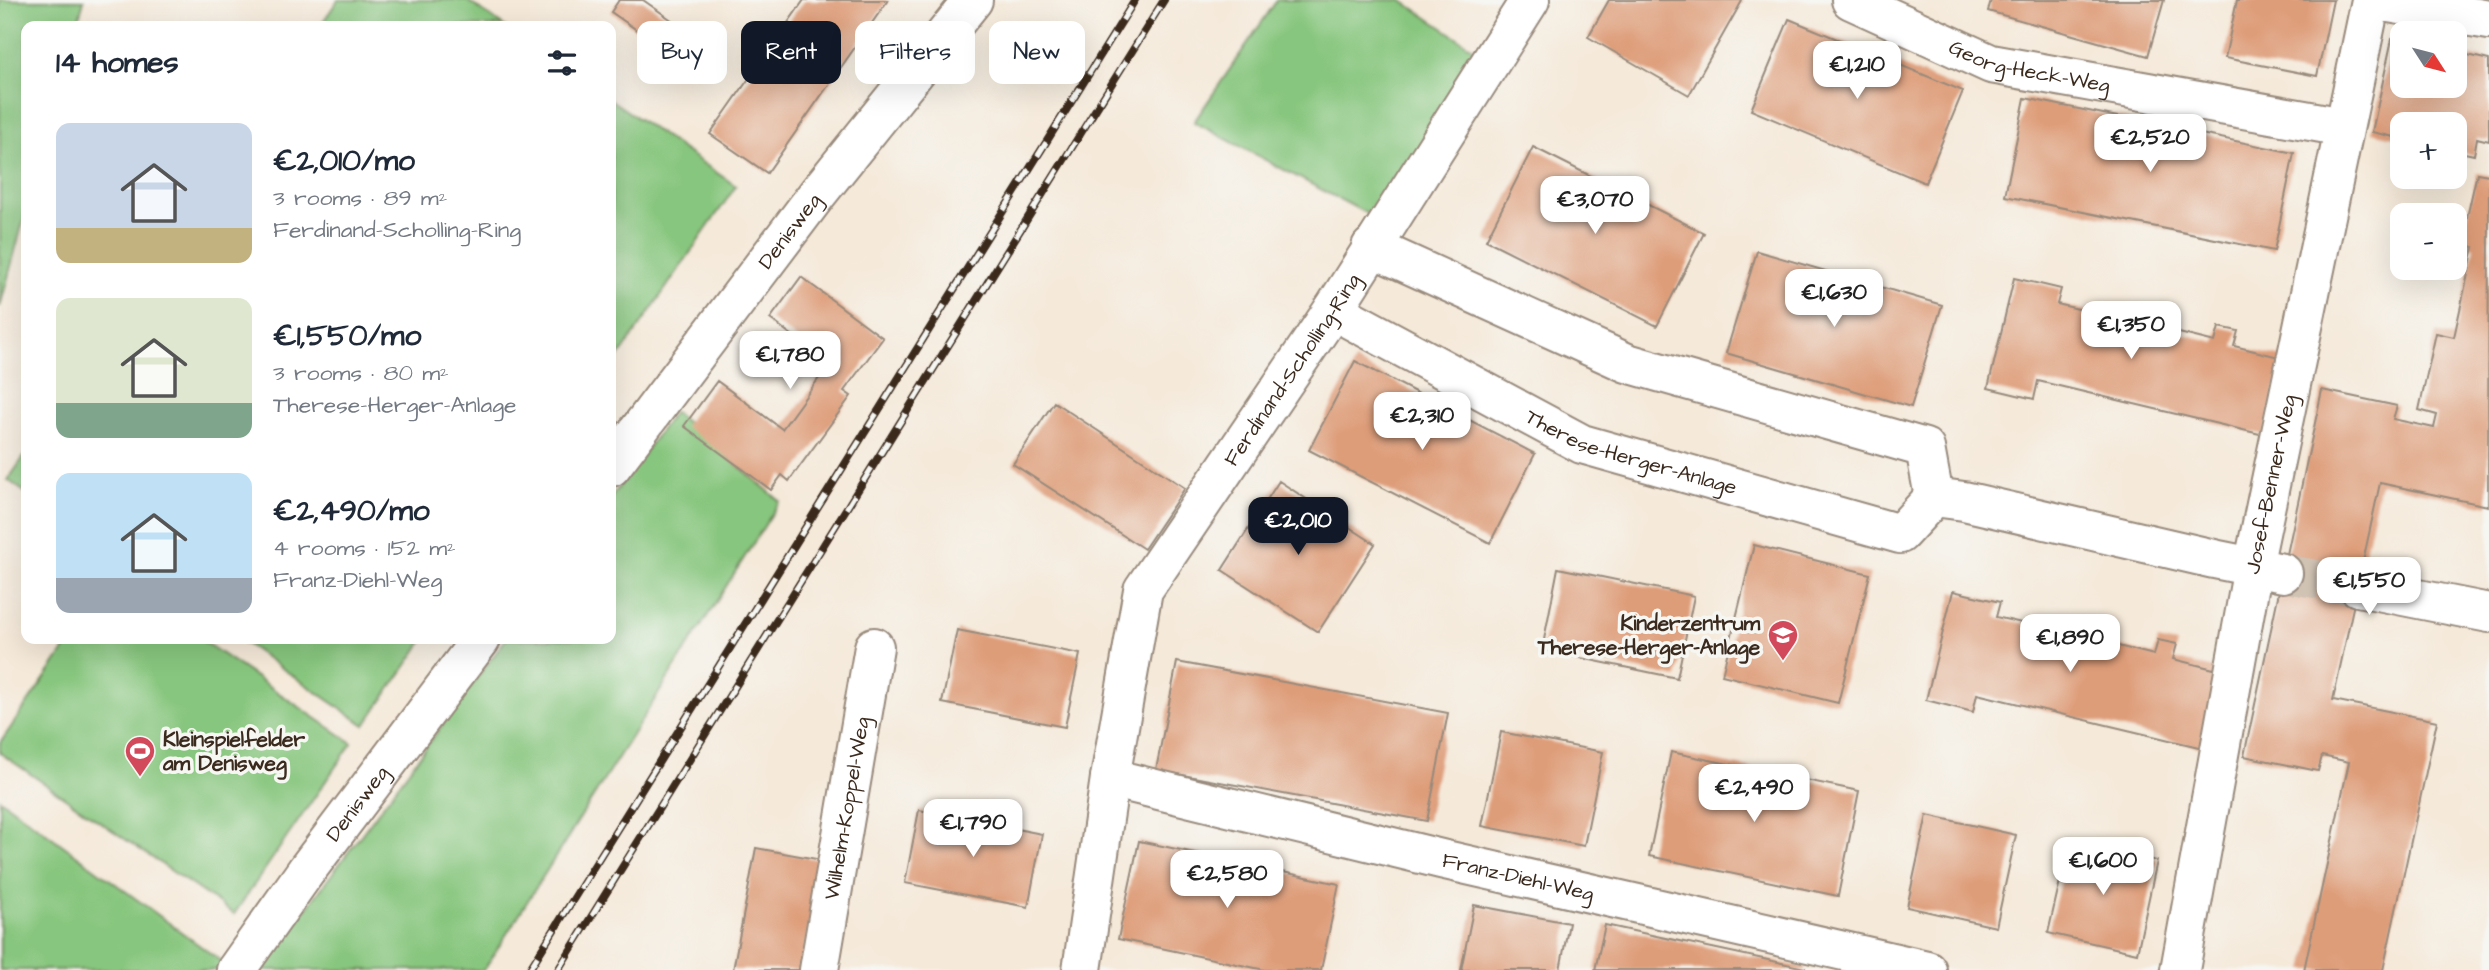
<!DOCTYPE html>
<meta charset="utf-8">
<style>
:root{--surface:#fff;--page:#f6f6f7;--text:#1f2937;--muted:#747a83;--accent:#111827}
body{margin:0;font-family:"Architects Daughter",sans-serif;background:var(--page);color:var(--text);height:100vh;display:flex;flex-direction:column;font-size:26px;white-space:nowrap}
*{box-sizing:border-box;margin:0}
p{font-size:23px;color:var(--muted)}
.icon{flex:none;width:38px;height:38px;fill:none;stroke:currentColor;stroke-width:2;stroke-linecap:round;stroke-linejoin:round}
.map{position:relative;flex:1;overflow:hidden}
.details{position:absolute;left:21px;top:21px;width:595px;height:623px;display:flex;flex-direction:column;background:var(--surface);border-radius:14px;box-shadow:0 7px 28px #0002}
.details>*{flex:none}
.guide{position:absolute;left:637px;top:21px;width:665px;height:63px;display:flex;gap:14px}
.needle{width:46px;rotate:126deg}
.fabs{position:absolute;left:2390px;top:21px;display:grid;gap:14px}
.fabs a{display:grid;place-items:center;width:77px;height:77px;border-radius:14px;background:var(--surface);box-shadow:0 7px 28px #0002;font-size:35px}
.price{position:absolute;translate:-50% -60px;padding:0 16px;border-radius:14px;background:#fff;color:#222;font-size:23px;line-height:46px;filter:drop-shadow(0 2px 4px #0008)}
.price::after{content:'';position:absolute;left:50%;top:42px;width:21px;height:16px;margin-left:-10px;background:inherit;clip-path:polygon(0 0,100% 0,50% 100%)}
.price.on{background:var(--accent);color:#fff}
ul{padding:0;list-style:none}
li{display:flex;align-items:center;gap:21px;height:175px;padding:0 35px}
li span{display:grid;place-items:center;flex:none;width:196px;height:140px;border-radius:14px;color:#555}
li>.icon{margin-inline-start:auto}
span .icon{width:84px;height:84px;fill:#fffc;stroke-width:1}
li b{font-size:30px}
h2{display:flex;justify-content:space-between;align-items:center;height:84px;padding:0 35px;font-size:30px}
.chip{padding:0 24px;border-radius:14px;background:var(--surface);box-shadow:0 7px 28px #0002;font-size:24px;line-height:63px}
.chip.on{background:var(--accent);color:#fff}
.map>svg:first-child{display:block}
.green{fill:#87c67e;stroke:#61784e;stroke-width:2}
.building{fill:#de9d79}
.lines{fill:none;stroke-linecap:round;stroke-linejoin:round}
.minor-tunnel{stroke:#d0c3b4;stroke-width:38;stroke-dasharray:38 19;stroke-linecap:butt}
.minor-casing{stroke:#988a7c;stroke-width:42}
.minor{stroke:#fff;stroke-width:38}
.rail-casing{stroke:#3b2a1e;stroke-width:8}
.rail{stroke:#f6f6f2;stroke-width:5;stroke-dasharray:16;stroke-linecap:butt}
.labels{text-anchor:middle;stroke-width:7;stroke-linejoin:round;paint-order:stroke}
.street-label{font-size:21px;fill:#3b2a1e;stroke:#f6f6f2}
.poi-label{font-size:21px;font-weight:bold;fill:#3b2a1e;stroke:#f6f6f2;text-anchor:end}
</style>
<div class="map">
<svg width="2489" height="970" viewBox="0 0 2489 970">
<rect width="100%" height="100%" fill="#f6f6f2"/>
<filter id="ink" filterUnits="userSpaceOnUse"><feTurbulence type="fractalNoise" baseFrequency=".0143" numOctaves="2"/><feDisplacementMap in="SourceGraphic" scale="14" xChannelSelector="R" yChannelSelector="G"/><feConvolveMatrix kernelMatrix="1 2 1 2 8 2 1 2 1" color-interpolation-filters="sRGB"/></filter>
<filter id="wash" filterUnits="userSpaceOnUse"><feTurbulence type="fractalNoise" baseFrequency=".00686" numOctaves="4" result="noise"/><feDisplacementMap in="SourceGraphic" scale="28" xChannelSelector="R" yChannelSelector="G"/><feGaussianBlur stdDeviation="1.57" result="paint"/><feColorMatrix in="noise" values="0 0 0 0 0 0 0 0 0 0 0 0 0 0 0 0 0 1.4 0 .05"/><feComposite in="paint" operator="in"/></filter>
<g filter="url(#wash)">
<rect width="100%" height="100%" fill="#f5e9d9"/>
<path class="green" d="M0,0H84L77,26H26V211L0,307Z
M338,0H466L504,26H320Z
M1277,0H1401L1491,60L1386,224L1194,122Z
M611,100L736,186L611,368Z
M674,412L780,501L484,970H261L506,639H611V498Z
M26,454V493L8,480Z
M72,639H200L352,743L234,914L0,753V743Z
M239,639H425L365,725Z
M0,799L233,970H0Z"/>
<g id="blocks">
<path class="building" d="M619,0H643L673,21L657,44L611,12Z
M804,0H888L767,173L710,134Z
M1609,0H1741L1742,1L1689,95L1588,37Z
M1991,0H2164L2148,56L1988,11Z
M2237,0H2333L2317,76L2225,58Z
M1789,19L1963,91L1925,183L1751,110Z
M2392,39L2403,41V86H2455V52L2489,60V141L2477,138L2474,155L2455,151V124H2403V139L2372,132Z
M2025,98L2294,153L2274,251L2005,196Z
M1533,147L1704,233L1657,326L1486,240Z
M2477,173L2489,175L2488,506L2380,483L2333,700L2437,721L2383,970H2304L2349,762L2322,756L2318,771L2244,756L2322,390L2397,406L2393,419L2434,428L2437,415L2419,410L2436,333L2454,337L2474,247L2461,244Z
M1757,251L1942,305L1911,407L1726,353Z
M801,277L883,338L844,391L851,396L789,481L782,475L771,490L684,426L717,381L782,429L830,363L770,319Z
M2014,278L2061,289L2057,304L2125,320L2128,311L2177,322L2175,332L2215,342L2219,327L2238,331L2234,346L2283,358L2264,435L2038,381L2034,399L1988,388Z
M1355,361L1535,454L1490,543L1309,450Z
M1054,402L1185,488L1144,549L1013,464Z
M1279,481L1375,544L1318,632L1222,570Z
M1754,545L1870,574L1838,703L1722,675Z
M1558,568L1694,596L1677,678L1542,650Z
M1953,591L2000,602L1996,617L2064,633L2067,623L2116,635L2114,645L2154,655L2158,640L2177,644L2173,659L2222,671L2203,748L1977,694L1973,712L1926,700Z
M957,630L1080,654L1065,727L942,703Z
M1177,662L1448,713L1427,821L1156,770Z
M1501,732L1603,752L1584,846L1482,826Z
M1671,752L1859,791L1838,896L1649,856Z
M919,810L1042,834L1028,907L905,883Z
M1927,815L2016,835L1996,927L1907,907Z
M1139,841L1339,884L1321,970H1265L1118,939Z
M2069,842L2157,861L2137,953L2048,933Z
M756,848L822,860L801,970H733Z
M1474,905L1569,923L1560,970H1461Z
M1605,925L1805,968V970H1595Z"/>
</g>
</g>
<g filter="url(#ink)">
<use href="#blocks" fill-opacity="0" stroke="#988a7c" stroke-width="2"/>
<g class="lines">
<path class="minor-tunnel" d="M2283,573L2358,587"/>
<g class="minor-casing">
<g id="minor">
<path id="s1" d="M1851,0L1991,64L2344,127"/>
<path d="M1371,247L1627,363L1925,448L1934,497"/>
<path id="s2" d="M1333,310L1582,444L1900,534L1934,497"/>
<path id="s3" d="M611,467L818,193L973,0"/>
<path d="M1934,497L1964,501L2214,559L2283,573"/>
<path d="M2358,587L2489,613"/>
<path id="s4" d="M1110,778L1441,859L1927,970"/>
<path id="s5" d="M236,970L306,871L481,639"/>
<path id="s6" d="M819,970L874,647"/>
<path id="s7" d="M1082,970L1110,778L1143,590L1333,310L1530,0"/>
<path id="s8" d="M2180,970L2253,567L2371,0L2489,20"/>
</g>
</g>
<use href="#minor" class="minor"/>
<g class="rail-casing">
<path id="rail" d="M529,970L1135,0
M558,970L1164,0"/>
</g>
<use href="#rail" class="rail"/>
</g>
</g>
<defs>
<g id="school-pin" transform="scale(1.575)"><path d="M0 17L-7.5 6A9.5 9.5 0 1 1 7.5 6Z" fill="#d1495b" stroke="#f6f6f2"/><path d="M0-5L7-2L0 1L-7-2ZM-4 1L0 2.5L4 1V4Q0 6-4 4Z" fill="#fff"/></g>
<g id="stadium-pin" transform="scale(1.575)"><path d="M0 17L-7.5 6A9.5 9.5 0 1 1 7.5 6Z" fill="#d1495b" stroke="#f6f6f2"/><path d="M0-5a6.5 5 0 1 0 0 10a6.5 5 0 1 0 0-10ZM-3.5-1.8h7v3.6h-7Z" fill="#fff"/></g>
</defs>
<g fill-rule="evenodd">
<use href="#school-pin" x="1783" y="635"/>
<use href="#stadium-pin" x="140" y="751"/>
</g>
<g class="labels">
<g class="street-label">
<text dy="7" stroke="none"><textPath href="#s1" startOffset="192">Georg-Heck-Weg</textPath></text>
<text dy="7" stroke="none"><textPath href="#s3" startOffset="296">Denisweg</textPath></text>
<text dy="7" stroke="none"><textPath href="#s7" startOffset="651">Ferdinand-Scholling-Ring</textPath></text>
<text dy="7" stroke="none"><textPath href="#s2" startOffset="332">Therese-Herger-Anlage</textPath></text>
<text dy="7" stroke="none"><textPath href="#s8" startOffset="494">Josef-Benner-Weg</textPath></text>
<text dy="7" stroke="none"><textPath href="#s5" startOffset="206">Denisweg</textPath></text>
<text dy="7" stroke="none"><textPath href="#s6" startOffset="164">Wilhelm-Koppel-Weg</textPath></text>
<text dy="7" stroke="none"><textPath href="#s4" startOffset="420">Franz-Diehl-Weg</textPath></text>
</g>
<g class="poi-label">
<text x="1760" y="630">Kinderzentrum<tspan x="1760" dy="24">Therese-Herger-Anlage</tspan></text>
<text x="163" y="746" text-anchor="start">Kleinspielfelder<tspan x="163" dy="24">am Denisweg</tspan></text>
</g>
</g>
</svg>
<div class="fabs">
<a><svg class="needle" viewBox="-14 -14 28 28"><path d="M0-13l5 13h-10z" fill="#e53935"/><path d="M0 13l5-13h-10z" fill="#747a83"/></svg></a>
<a>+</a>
<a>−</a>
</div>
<b class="price" style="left:1857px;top:101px">€1,210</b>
<b class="price" style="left:2150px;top:174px">€2,520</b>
<b class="price" style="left:1595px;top:236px">€3,070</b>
<b class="price" style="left:1834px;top:329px">€1,630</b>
<b class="price" style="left:2131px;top:361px">€1,350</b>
<b class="price" style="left:790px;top:391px">€1,780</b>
<b class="price" style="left:1422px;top:452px">€2,310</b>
<b class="price on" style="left:1298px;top:557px">€2,010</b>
<b class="price" style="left:2369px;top:617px">€1,550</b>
<b class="price" style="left:2070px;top:674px">€1,890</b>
<b class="price" style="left:1754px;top:824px">€2,490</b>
<b class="price" style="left:973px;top:859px">€1,790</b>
<b class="price" style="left:2103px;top:897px">€1,600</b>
<b class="price" style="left:1227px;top:910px">€2,580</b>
<div class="guide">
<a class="chip">Buy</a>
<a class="chip on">Rent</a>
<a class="chip">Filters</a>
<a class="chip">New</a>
</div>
<section class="details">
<h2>14 homes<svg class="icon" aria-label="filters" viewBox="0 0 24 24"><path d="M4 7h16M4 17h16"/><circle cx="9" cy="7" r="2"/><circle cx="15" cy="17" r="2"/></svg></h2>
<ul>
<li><span style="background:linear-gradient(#c9d6e8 75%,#c2b280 0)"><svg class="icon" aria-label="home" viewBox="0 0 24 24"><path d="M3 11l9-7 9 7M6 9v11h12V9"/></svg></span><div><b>€2,010/mo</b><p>3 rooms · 89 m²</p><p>Ferdinand-Scholling-Ring</p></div></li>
<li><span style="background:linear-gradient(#dfe7d0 75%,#7fa58c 0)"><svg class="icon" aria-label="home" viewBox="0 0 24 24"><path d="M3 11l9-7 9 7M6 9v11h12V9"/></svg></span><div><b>€1,550/mo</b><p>3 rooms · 80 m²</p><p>Therese-Herger-Anlage</p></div></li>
<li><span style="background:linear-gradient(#bfe0f5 75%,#9aa5b1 0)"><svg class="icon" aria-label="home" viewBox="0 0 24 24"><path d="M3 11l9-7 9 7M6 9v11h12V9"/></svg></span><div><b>€2,490/mo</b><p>4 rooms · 152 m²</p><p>Franz-Diehl-Weg</p></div></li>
</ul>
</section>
</div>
